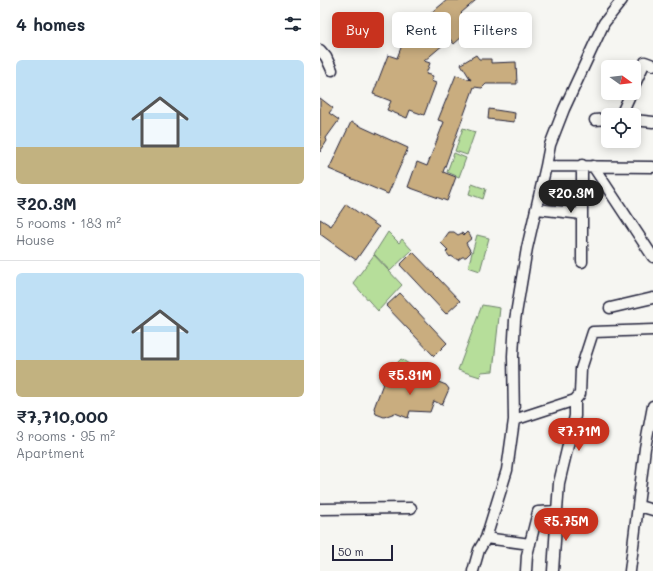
<!DOCTYPE html>
<meta charset="utf-8">
<style>
:root{--surface:#fff;--page:#f2f2f3;--text:#1f2937;--muted:#747a83;--line:#e0e1e3;--accent:#c8321e}
body{margin:0;font-family:Mali,sans-serif;background:var(--page);color:var(--text);height:100vh;display:flex;flex-direction:column;font-size:15px;white-space:nowrap}
*{box-sizing:border-box;margin:0}
p{font-size:13px;color:var(--muted)}
.icon{flex:none;width:22px;height:22px;fill:none;stroke:currentColor;stroke-width:2;stroke-linecap:round;stroke-linejoin:round}
.map{position:relative;flex:1;overflow:hidden}
.sheet{display:flex;flex-direction:column;background:var(--surface);width:320px}
.sheet>*{flex:none}
.top-card{position:absolute;left:12px;top:12px;width:261px;height:36px;display:flex;gap:8px}
.needle{width:26px;rotate:105deg}
.controls{position:absolute;left:281px;top:60px;display:grid;gap:8px}
.controls a{display:grid;place-items:center;width:40px;height:40px;border-radius:6px;background:var(--surface);box-shadow:0 2px 10px #0003;font-size:20px}
.scale{position:absolute;left:12px;bottom:10px;width:61px;box-sizing:border-box;padding-left:4px;border:2px solid #22223b;border-top:0;font-size:11px;line-height:14px;white-space:nowrap;color:#22223b;-webkit-text-stroke:3px #f6f6f2;paint-order:stroke}
.price{position:absolute;translate:-50% -34px;padding:0 9px;border-radius:14px;background:var(--accent);color:#fff;font-size:13px;line-height:26px;filter:drop-shadow(0 1px 2px #0008)}
.price::after{content:'';position:absolute;left:50%;top:24px;width:12px;height:9px;margin-left:-6px;background:inherit;clip-path:polygon(0 0,100% 0,50% 100%)}
.price.current{background:#222;color:#fff}
ul{padding:0;list-style:none}
li{display:grid;align-content:center;gap:8px;height:212px;padding:0 16px}
li+li{border-top:1px solid var(--line)}
li span{display:grid;place-items:center;height:124px;border-radius:6px;color:#555}
li>.icon{margin-inline-start:auto}
span .icon{width:72px;height:72px;fill:#fffc;stroke-width:1}
li b{font-size:17px}
h2{display:flex;justify-content:space-between;align-items:center;height:48px;padding:0 16px;font-size:17px}
.tag{padding:0 14px;border-radius:6px;background:var(--surface);box-shadow:0 2px 10px #0003;font-size:14px;line-height:36px}
.tag.current{background:var(--accent);color:#fff}
main{display:flex;flex:1;min-height:0}
.map>svg:first-child{display:block}
.green{fill:#b6de9a;stroke:#6c806a}
.building{fill:#c9ad7f;stroke:#22223b}
.lines{fill:none;stroke-linecap:round;stroke-linejoin:round}
.street-casing{stroke:#22223b;stroke-width:13}
.street{stroke:#f6f6f2;stroke-width:10}
</style>
<main>
<section class="sheet">
<h2>4 homes<svg class="icon" aria-label="filters" viewBox="0 0 24 24"><path d="M4 7h16M4 17h16"/><circle cx="9" cy="7" r="2"/><circle cx="15" cy="17" r="2"/></svg></h2>
<ul>
<li><span style="background:linear-gradient(#bfe0f5 70%,#c2b280 0)"><svg class="icon" aria-label="home" viewBox="0 0 24 24"><path d="M3 11l9-7 9 7M6 9v11h12V9"/></svg></span><div><b>₹20.3M</b><p>5 rooms · 183 m²</p><p>House</p></div></li>
<li><span style="background:linear-gradient(#bfe0f5 70%,#c2b280 0)"><svg class="icon" aria-label="home" viewBox="0 0 24 24"><path d="M3 11l9-7 9 7M6 9v11h12V9"/></svg></span><div><b>₹7,710,000</b><p>3 rooms · 95 m²</p><p>Apartment</p></div></li>
</ul>
</section>
<div class="map">
<svg width="333" height="571" viewBox="0 0 333 571">
<rect width="100%" height="100%" fill="#f6f6f2"/>
<filter id="ink" filterUnits="userSpaceOnUse"><feTurbulence type="fractalNoise" baseFrequency=".025" numOctaves="2"/><feDisplacementMap in="SourceGraphic" scale="8" xChannelSelector="R" yChannelSelector="G"/><feConvolveMatrix kernelMatrix="1 2 1 2 8 2 1 2 1" color-interpolation-filters="sRGB"/></filter>
<g filter="url(#ink)">
<path class="green" d="M143,128L155,132L147,155L135,151Z
M134,153L146,158L139,177L127,172Z
M152,184L166,189L163,199L149,194Z
M68,232L79,243L82,239L92,250L70,271L54,254Z
M157,235L169,238L160,271L148,267Z
M54,255L82,285L58,311L33,283Z
M162,305L180,308L173,371L161,372L160,377L138,370Z
M81,359L89,364L90,371L84,385L65,376L72,362L76,364Z"/>
<path class="building" d="M127,0H156L141,13L153,27L134,44L130,39L104,61L110,63L106,74L113,76L111,81L116,83L104,115L90,110L87,118L67,110L71,101L53,94L68,55L77,58L82,45L85,46L104,31L98,24Z
M156,55L159,59H171V63L196,62L197,84H166L162,88L154,87L123,172L136,177L127,201L88,187L97,162L107,166L124,122L118,120L136,75L151,80L141,64Z
M0,98L13,108L9,113L19,120L6,138L7,141L0,152Z
M169,109L195,113L194,122L168,119Z
M31,122L88,148L68,194L9,169Z
M26,204L59,227L36,260L0,234V219L11,226Z
M129,232H134L138,235L142,233L144,235L147,232L152,238L146,243L151,252L146,257H142L138,260L131,256L130,257L126,252L128,250L121,243Z
M93,252L140,301L126,314L80,265Z
M80,293L127,343L114,356L66,306Z
M91,371L126,385L129,389L122,405L114,401L110,412L90,411L88,418L75,413L64,417L56,414L54,408L65,378L85,387Z"/>
<g class="lines">
<g class="street-casing">
<path id="street" d="M0,50L6,57L12,70
M314,86L325,62L333,65
M301,115L311,93
M275,120L288,119
M314,120L333,122
M226,166L230,145L244,109L284,23L302,0
M273,166L333,257
M217,209L262,214
M262,262V165
M290,308L333,298
M255,400L260,394L261,369L273,332L333,330
M194,420L255,400V416L239,483L237,511L218,512L207,555L206,571
M319,506L333,510
M0,509L91,508
M166,538L210,544
M153,571L159,550L166,538L187,470L194,420L193,356L195,320L207,248L226,166L333,167
M233,571L237,511
M310,571L325,448L333,406"/>
</g>
<use href="#street" class="street"/>
</g>
</g>
</svg>
<div class="controls">
<a><svg class="needle" viewBox="-14 -14 28 28"><path d="M0-13l5 13h-10z" fill="#e53935"/><path d="M0 13l5-13h-10z" fill="#747a83"/></svg></a>
<a><svg class="icon" aria-label="locate" viewBox="0 0 24 24"><circle cx="12" cy="12" r="6"/><path d="M12 2v4M12 18v4M2 12h4M18 12h4"/></svg></a>
</div>
<div class="scale">50 m</div>
<b class="price current" style="left:251px;top:214px">₹20.3M</b>
<b class="price" style="left:90px;top:396px">₹5.31M</b>
<b class="price" style="left:259px;top:452px">₹7.71M</b>
<b class="price" style="left:246px;top:542px">₹5.75M</b>
<div class="top-card">
<a class="tag current">Buy</a>
<a class="tag">Rent</a>
<a class="tag">Filters</a>
</div>
</div>
</main>
